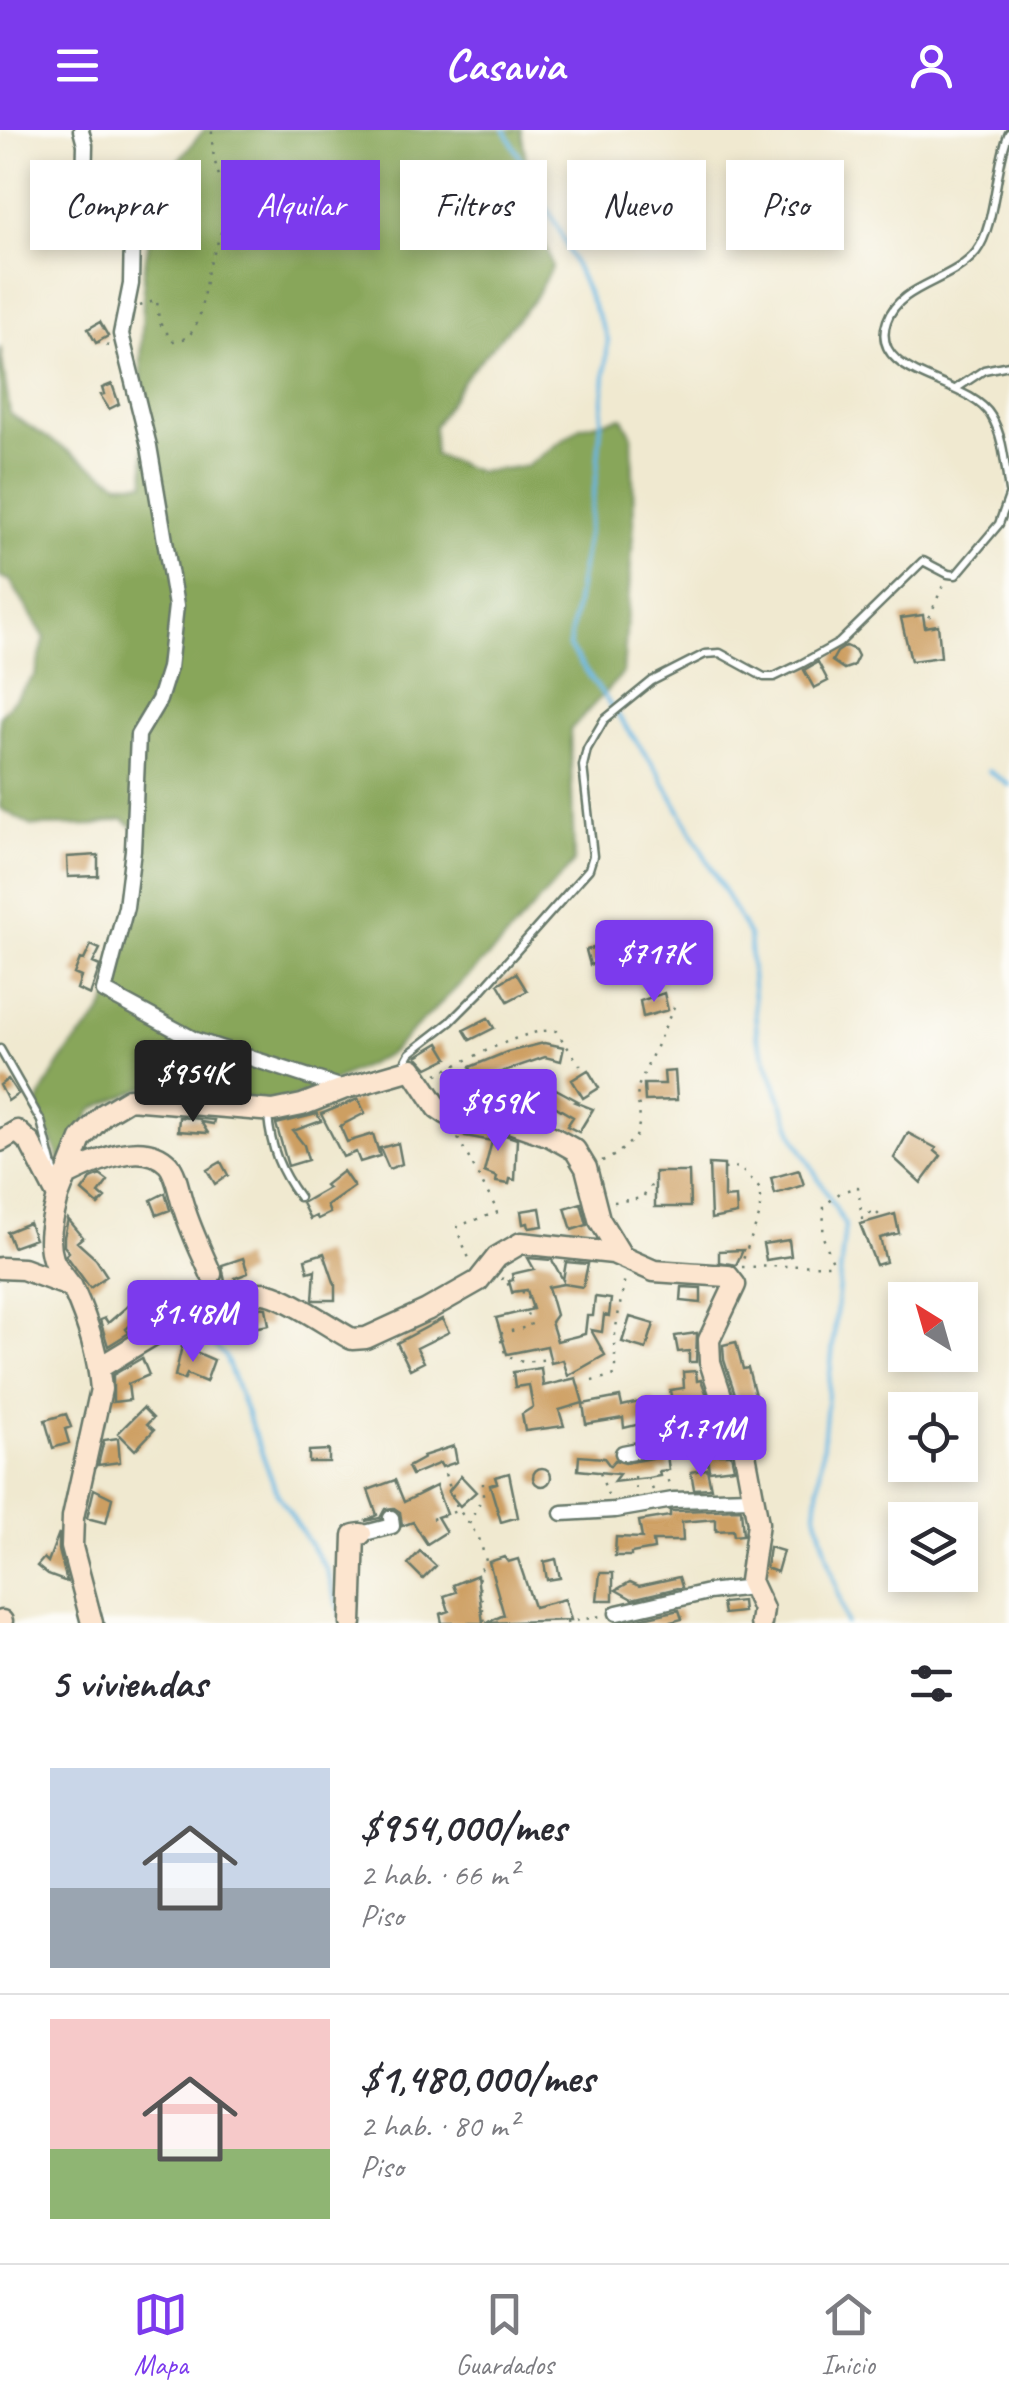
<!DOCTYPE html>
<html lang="es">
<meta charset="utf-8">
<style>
:root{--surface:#fff;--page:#f2f2f3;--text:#2b2b33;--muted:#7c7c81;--line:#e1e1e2;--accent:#7c3aed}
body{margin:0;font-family:Caveat,sans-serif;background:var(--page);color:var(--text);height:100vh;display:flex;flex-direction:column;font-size:38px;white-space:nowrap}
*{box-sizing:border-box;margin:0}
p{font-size:32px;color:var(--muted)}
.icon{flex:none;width:55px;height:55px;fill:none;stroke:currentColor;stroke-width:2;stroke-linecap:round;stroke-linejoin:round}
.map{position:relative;height:1493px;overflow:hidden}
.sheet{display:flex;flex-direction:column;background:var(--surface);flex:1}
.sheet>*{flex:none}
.guide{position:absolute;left:30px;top:30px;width:950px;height:90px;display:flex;gap:20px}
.needle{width:65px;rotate:323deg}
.buttons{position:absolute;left:888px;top:1152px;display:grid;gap:20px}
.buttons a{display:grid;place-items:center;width:90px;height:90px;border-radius:0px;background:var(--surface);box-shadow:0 5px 15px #0003;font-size:50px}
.price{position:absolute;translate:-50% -85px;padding:0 22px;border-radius:10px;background:var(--accent);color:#fff;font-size:32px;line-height:65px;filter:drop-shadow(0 2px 5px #0008)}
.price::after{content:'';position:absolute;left:50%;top:60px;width:30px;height:22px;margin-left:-15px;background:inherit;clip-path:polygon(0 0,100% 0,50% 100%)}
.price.active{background:#222;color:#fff}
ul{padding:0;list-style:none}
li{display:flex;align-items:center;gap:30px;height:250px;padding:0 50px}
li+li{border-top:2px solid var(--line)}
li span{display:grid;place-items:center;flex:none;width:280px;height:200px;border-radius:0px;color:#555}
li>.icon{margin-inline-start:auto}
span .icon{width:120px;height:120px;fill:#fffc;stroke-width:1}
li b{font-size:42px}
h2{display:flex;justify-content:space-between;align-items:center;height:120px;padding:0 50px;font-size:42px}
.chip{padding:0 35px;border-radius:0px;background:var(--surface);box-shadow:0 5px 15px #0003;font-size:35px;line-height:90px}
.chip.active{background:var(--accent);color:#fff}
header{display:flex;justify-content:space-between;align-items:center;height:130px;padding:0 50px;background:var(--accent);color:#fff;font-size:45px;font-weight:600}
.tab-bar{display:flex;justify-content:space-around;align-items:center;height:140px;border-top:2px solid var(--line);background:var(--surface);font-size:28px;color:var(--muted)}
.tab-bar a{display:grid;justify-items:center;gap:5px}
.tab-bar .active{color:var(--accent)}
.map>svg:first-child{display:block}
.forest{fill:#88a65a;stroke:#547247;stroke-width:2.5}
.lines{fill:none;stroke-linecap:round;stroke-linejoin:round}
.stream{stroke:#68b7e2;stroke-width:4}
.building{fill:#cd9f62}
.lane-casing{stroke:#68796b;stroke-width:11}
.street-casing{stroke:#68796b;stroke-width:19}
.secondary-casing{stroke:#68796b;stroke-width:25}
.path{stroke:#68796b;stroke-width:2.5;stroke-dasharray:2.5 8;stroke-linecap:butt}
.lane{stroke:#fff;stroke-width:6}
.street{stroke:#fff;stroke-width:14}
.secondary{stroke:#fce5cf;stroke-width:20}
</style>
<header><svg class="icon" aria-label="menu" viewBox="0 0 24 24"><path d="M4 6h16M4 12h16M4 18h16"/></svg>Casavia<svg class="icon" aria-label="person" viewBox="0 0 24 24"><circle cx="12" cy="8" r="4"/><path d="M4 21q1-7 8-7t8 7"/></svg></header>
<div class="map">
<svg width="1009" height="1493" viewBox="0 0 1009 1493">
<rect width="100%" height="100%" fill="#fdfcf7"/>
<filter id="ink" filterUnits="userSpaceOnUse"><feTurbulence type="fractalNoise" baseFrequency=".01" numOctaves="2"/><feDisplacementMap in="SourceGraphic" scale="20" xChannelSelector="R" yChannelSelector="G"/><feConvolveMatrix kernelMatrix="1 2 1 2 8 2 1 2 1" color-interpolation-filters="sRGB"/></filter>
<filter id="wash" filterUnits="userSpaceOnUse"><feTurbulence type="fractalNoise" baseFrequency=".0048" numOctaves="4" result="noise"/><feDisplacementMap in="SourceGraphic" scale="40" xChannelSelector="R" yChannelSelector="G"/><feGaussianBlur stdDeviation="2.25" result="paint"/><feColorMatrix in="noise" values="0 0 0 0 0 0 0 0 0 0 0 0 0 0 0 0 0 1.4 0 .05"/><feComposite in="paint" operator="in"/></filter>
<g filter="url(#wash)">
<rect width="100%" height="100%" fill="#f0e9d0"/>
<path class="forest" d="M204,0H521L533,72L552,137L532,172L466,246L434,296V325L479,342L527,336L581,297L622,287L632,305L634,392L623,543L570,600L574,732L498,817L389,924L317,959L280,972L145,957L93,979L61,1032L37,977C45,955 58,934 72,916C82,904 96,894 103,880C120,851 149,737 139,705C137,699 129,694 123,689L95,695L32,696L0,678V586L35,545L45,508L10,450L0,447V217L10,284L119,353H145L141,233L144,141L158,54Z"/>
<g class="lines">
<path class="stream" d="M505,0L559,100L608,209L597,342L569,517L659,643L749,806L757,906L795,1008L845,1095L816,1383L846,1493
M989,641L1009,655
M191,1193L225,1226L277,1363L326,1439L342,1488"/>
</g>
<g id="blocks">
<path class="building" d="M100,192L108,206L96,213L88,199Z
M112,254L119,274L109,279L100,265L104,264L102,258Z
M923,485L925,497L938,495L941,527L911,531L901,488Z
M846,516L855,520L858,526L853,536L844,539L832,531L837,522Z
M818,532L828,551L814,558L804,540Z
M98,725V746L68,747L67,727Z
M91,815L100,819L93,833L100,836L90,865L77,859L81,847L74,844L80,829L84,830Z
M600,816L605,830L590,835L586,820Z
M516,843L527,861L508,871L498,854Z
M664,863L668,880L643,887L640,871Z
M488,888L494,898L470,910L464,900Z
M439,913L448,928L428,938L417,926Z
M544,913L564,917L561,931L545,927L475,951L470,937L507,922Z
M588,940L599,958L583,968L572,950Z
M675,941L677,970L645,971L644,954H665L664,942Z
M8,949L18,964L8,971L0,955Z
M556,959L578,971L575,972L593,979L579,1002L567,996L573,987L546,971Z
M358,969L365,983L340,996L347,1012L373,1004L380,1026L360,1032L356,1022L343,1027L321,984Z
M317,984L321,991L293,1001L304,1015L308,1030L288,1036L276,994Z
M179,987L214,990L213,994L201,992L208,1003L178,1001Z
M464,998H484L517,1009L515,1050L510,1049L509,1054L496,1052L497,1047L484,1042L492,1011L465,1006Z
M908,1003L936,1018L935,1021L941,1026L921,1053L894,1028Z
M398,1013L402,1034L389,1039L380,1018Z
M221,1032L228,1045L215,1054L207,1040Z
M709,1034L724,1035V1068L736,1067L737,1084L711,1089Z
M799,1040L804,1055L775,1064L771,1048Z
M343,1041L354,1057L327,1076L330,1083L318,1089L316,1086L310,1089L302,1073L328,1058L325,1055Z
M655,1042H689L690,1077H655Z
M100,1045L108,1051L99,1063L105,1068L98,1075L82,1061L91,1049Z
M165,1063L170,1080L157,1085L151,1070Z
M581,1073L587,1095L572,1100L565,1078Z
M540,1078L543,1096L529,1098L528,1093L523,1094L521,1081Z
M895,1084L899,1103L880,1108L886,1132L876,1135L860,1094Z
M68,1089L83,1107L77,1112L96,1129L107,1146L90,1158L66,1125L69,1122L64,1116V1107Z
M29,1093L35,1109L13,1117L7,1102Z
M789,1110L791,1126L766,1130L763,1114Z
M743,1120L736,1135L719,1132V1121Z
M324,1123L335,1155V1170H313L315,1140L308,1142L305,1129Z
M243,1128L248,1143L235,1148L236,1153L207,1162L205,1159L225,1152L222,1135Z
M528,1128L552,1130L563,1150L566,1132L588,1134L583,1157L564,1154L548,1157L556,1185L551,1192L557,1211L585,1204L587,1186H593L595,1167L611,1169L609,1186L604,1185L602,1202L591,1200L605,1225L568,1246L563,1230L551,1233L547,1216L507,1224L504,1214L496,1188L533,1179L527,1160L512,1162L509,1151L513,1150L512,1144L534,1139Z
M682,1157L701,1158V1173L681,1171Z
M145,1161L156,1174L126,1199L129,1203L108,1216L100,1190L105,1188L108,1193Z
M252,1177L266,1178L269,1195L233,1202L230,1183Z
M630,1187L654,1194L646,1219L622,1212Z
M442,1189L449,1202L417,1218L424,1232L410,1239L397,1213Z
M697,1203L696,1232H689V1221L678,1222L675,1206Z
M736,1212L743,1239L748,1238L755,1265L752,1271L747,1273L753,1292L760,1290L763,1303L755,1307L737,1270L724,1230L723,1215Z
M182,1216L214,1230L206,1252L187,1244L184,1250L175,1246Z
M142,1228L149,1245L128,1254L130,1270L113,1272V1245Z
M541,1238L543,1256L576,1248L583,1273L559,1280L564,1296L525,1301L522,1284L533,1277L529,1255L515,1257L513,1242Z
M696,1241L697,1251L701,1250L722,1303H706L705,1296L677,1301L670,1260L684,1258L683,1242Z
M620,1267L622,1276L653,1269L656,1282L653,1291L624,1298L623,1288L586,1294L583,1274Z
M143,1278L153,1288L147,1294L154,1300L135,1320L118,1303Z
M66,1284L71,1297L65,1299L69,1313L53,1318L45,1290Z
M118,1308L120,1332L98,1335L104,1310Z
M454,1316L457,1332L442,1337L440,1333L412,1345L408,1337L424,1328L423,1326Z
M329,1320V1332H309V1321Z
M707,1324H731L734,1338L709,1341Z
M667,1325L669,1340L659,1341L660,1346L648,1348L613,1352L619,1344L578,1340L579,1326L604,1328L610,1336L615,1330L625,1333Z
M533 1347a9 9 0 1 1 18 0a9 9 0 1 1-18 0Z
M707,1339L711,1358L694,1359L691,1342Z
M509,1343L518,1387L501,1392L490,1355L497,1353L495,1347Z
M461,1346L476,1362L460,1376L448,1362Z
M395,1350L404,1372L436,1356L446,1384L437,1387L446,1402L427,1414L413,1392L402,1396L400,1382L394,1378L385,1379L380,1388L365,1391L377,1385L368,1360Z
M94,1359L112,1368L106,1393L87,1388Z
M741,1379L743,1405L734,1406L733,1400L716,1401V1389L682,1392L683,1411H653L654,1419L631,1423V1426H615L616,1407L642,1408L639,1391L670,1386V1381H674Z
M59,1403V1420L67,1452L48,1445L37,1436L44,1428L48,1432Z
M769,1417L783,1421L777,1442L766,1438Z
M420,1421L436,1436L423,1449L408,1434Z
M504,1427L508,1432L518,1429L534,1477L565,1469L571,1490L486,1493L504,1485L489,1432Z
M556,1429L560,1448L547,1450L544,1432Z
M600,1443H613V1470H597Z
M477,1445L483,1493H442L440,1484L449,1481L444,1466L456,1462L453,1455Z
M679,1447L682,1457L632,1469L616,1460L630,1452L639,1456Z
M742,1471L743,1482L724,1484L722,1473Z
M679,1480L682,1489L667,1493H621Z"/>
</g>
</g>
<g filter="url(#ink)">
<use href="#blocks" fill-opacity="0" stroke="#68796b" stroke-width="2.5"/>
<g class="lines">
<g class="lane-casing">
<path id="lane" d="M1009,3C995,35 996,96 976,122C952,152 900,154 887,191C867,248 969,248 991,286C1004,307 1005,337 1009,361
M957,258L984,240L1009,235
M0,919L41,991L55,1044
M403,936L410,923L450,892L480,862L589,739L593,726L583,636L587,619L604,590L652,551L705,524L720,523L764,547H774L801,534L839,513L923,431L948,444L956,445L999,394L1009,366
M268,986C271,1019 280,1041 299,1067"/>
</g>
<g class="street-casing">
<path id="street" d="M81,0L85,15L84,56L91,67L121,89L132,105L131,154L121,204L149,316L176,476L169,538L159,570L138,605L133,720L126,777L104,861L195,910L343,958
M623,1323L671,1314L743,1313
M562,1383L615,1380L673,1370L753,1368
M361,1404L392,1396L391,1388
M617,1483L708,1462L752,1457"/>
</g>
<g class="secondary-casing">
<path id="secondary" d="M0,1011L17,1001L30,1013L58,1067C53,1087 46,1109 53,1129C57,1140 68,1150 74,1161C88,1192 98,1226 101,1259L73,1387L72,1417L92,1493
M65,1046C92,1033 142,1007 168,1034C177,1044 179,1065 184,1078C191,1101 202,1123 211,1144
M58,1067L81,1009L104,984L129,969L273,981L302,975L343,959L412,939L438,978L447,984H486L550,1006L575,1020L586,1038L599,1089L621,1125
M0,1138L23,1139L72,1157
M99,1238C135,1216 227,1154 269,1164C289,1168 331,1198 352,1209L366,1208L427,1180L478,1151L497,1127L521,1113L613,1123L654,1141L728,1146L735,1155L709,1210L710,1232L724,1275L743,1313L758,1393L750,1451L763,1479L761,1493
M0,1493L2,1491
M351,1493L354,1405L361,1404"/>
</g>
<path class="path" d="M140,176L157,170L159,192L173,211L188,208L199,190L208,140L231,74C219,49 211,28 212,0
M98,212L103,217L110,215
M925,497L944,453
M437,944C465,932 528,896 556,901L585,942
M453,999L498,1082L458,1096L457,1100L471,1133
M602,1031L616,1025L636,1007L640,990L637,959L677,870
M724,1039L739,1037L760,1059V1084L741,1135
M614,1072L643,1068L648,1058L655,1054
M742,1137L830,1135L833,1132L823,1107L824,1076L841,1062L858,1057L862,1089L874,1080L881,1087
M501,1149L506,1148L511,1163L527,1162L531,1179L526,1180L531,1196L499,1204L506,1226L523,1232L550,1229
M592,1251L615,1245V1203L625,1147
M665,1340L670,1358
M600,1343L608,1365
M445,1344L457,1377L479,1408L486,1431L478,1444L485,1493
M635,1346L636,1364
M648,1348L653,1360
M432,1389L457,1381
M469,1394L483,1366V1353
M566,1493L605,1485"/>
<use href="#lane" class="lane"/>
<use href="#street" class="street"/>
<use href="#secondary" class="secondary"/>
</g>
</g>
</svg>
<div class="buttons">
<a><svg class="needle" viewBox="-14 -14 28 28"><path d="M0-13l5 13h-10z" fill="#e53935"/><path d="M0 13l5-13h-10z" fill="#7c7c81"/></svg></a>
<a><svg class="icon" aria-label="locate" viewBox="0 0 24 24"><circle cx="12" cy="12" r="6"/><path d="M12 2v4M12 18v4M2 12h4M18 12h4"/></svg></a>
<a><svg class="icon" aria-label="layers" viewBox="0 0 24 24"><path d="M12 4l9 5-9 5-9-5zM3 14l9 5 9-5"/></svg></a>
</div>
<b class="price" style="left:654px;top:875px">$717K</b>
<b class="price active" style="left:193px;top:995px">$954K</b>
<b class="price" style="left:498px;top:1024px">$959K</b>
<b class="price" style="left:193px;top:1235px">$1.48M</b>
<b class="price" style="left:701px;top:1350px">$1.71M</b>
<div class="guide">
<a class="chip">Comprar</a>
<a class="chip active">Alquilar</a>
<a class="chip">Filtros</a>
<a class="chip">Nuevo</a>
<a class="chip">Piso</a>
</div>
</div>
<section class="sheet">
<h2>5 viviendas<svg class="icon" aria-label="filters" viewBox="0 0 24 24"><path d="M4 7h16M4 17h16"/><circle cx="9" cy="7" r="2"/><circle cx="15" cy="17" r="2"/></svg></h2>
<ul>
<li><span style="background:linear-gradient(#c9d6e8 60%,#9aa5b1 0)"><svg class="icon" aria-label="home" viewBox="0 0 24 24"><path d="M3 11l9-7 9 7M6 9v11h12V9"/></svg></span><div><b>$954,000/mes</b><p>2 hab. · 66 m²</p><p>Piso</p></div></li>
<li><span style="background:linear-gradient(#f6c9c9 65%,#8fb573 0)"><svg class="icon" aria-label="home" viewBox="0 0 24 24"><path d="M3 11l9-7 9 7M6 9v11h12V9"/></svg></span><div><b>$1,480,000/mes</b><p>2 hab. · 80 m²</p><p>Piso</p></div></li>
</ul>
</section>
<nav class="tab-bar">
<a class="active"><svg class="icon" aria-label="map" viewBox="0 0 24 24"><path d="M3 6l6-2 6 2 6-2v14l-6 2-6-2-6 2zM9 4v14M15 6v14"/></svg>Mapa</a>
<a><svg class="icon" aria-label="saved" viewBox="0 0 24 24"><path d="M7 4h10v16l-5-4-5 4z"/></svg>Guardados</a>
<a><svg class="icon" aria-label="home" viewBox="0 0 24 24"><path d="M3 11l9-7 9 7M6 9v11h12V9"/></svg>Inicio</a>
</nav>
